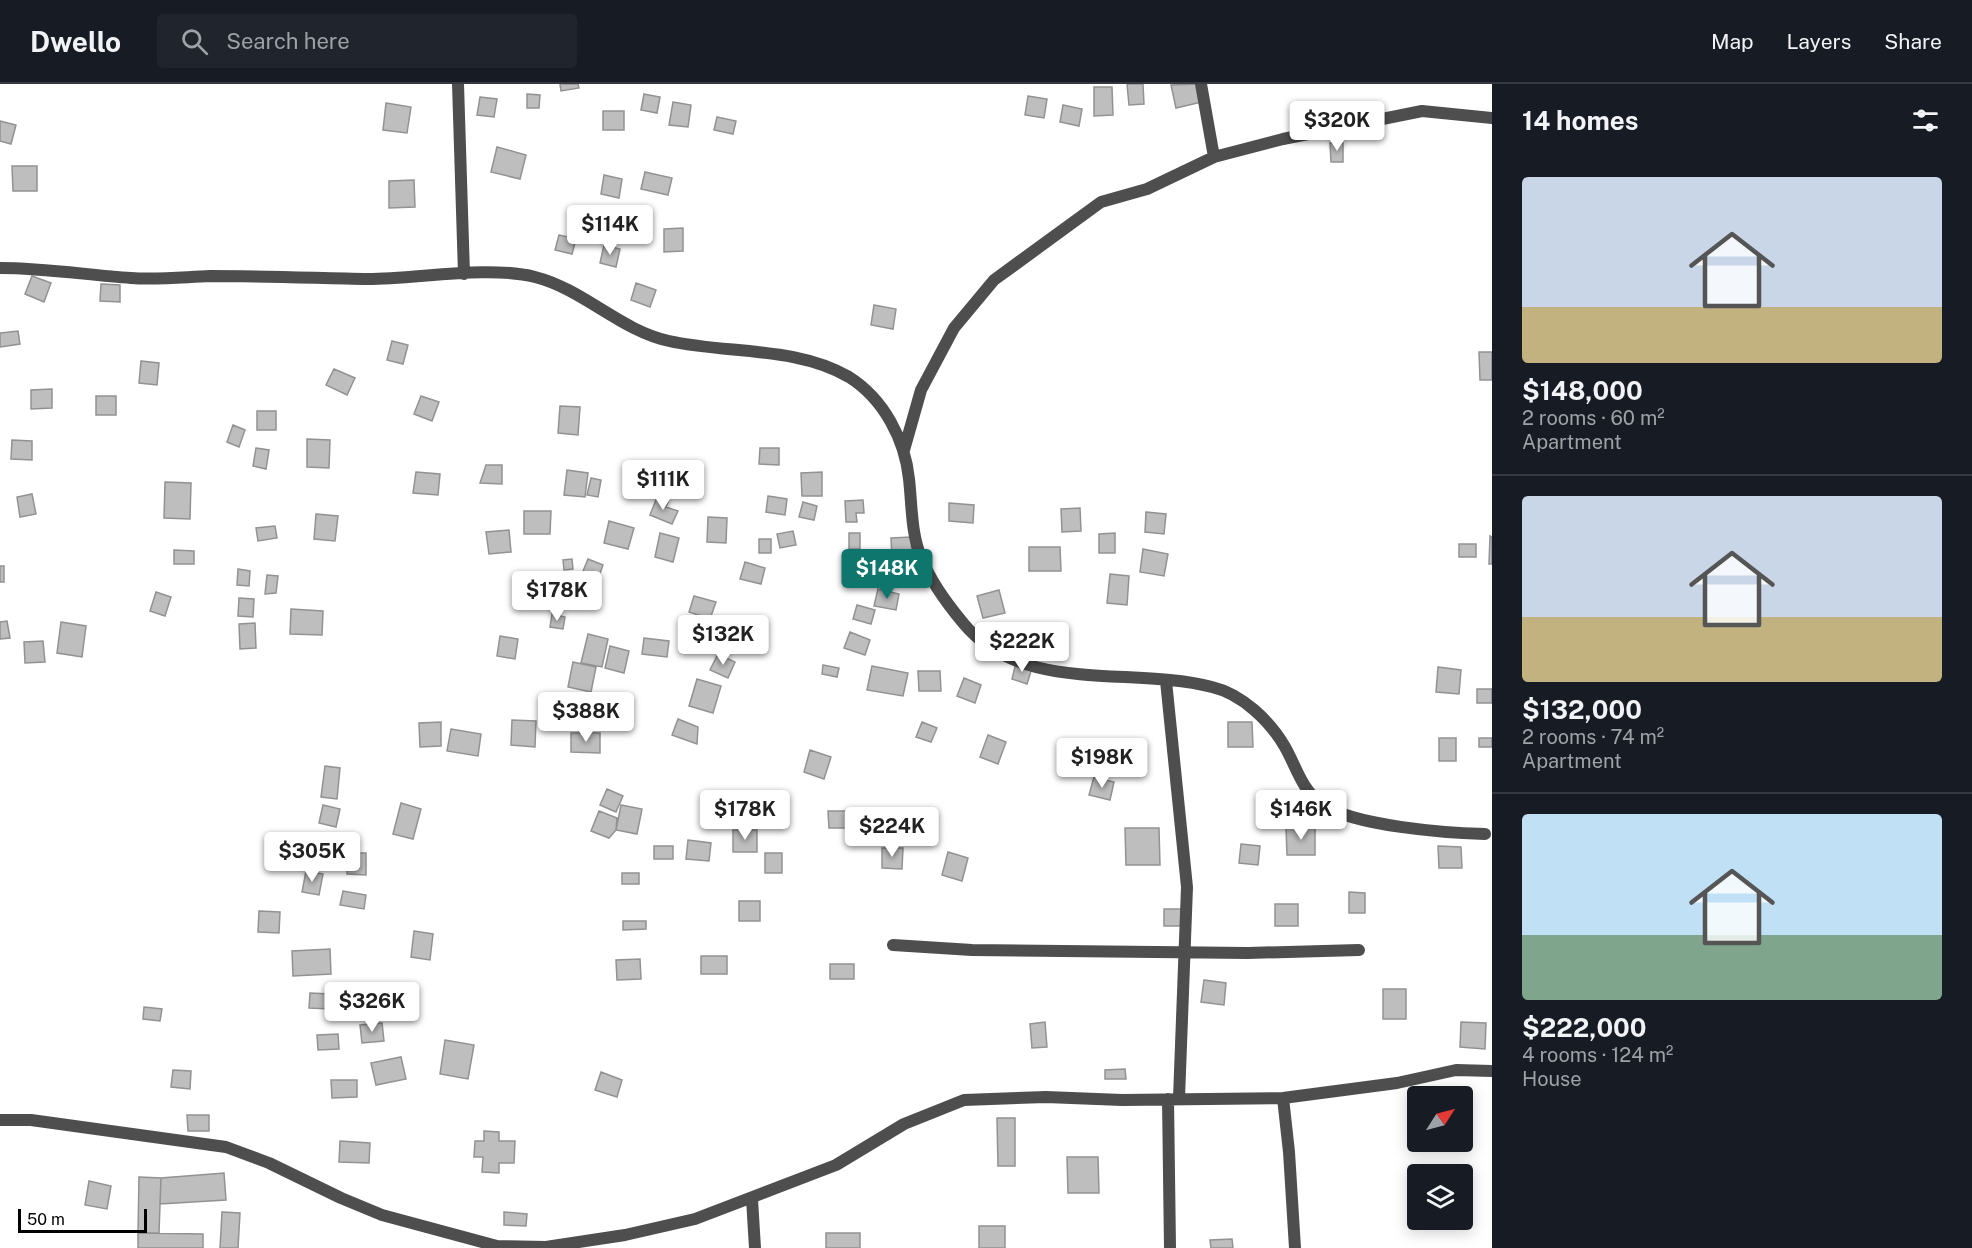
<!DOCTYPE html>
<meta charset="utf-8">
<style>
:root{--surface:#171b24;--page:#20242c;--text:#f1f3f6;--muted:#9ea1a6;--line:#363941;--accent:#0f766e}
body{margin:0;font-family:"Public Sans",sans-serif;background:var(--page);color:var(--text);height:100vh;display:flex;flex-direction:column;font-size:22px;white-space:nowrap}
*{box-sizing:border-box;margin:0}
p{font-size:20px;color:var(--muted)}
.icon{flex:none;width:33px;height:33px;fill:none;stroke:currentColor;stroke-width:2;stroke-linecap:round;stroke-linejoin:round}
.map{position:relative;flex:1;overflow:hidden}
.drawer{display:flex;flex-direction:column;background:var(--surface);width:480px}
.drawer>*{flex:none}
.needle{width:39px;rotate:54deg}
.tools{position:absolute;left:1407px;top:1002px;display:grid;gap:12px}
.tools a{display:grid;place-items:center;width:66px;height:66px;border-radius:6px;background:var(--surface);box-shadow:0 3px 15px #0003;font-size:30px}
.scale{position:absolute;left:18px;bottom:15px;width:129px;box-sizing:border-box;padding-left:6px;border:3px solid #000;border-top:0;font-size:16px;line-height:21px;white-space:nowrap;color:#000;-webkit-text-stroke:4px #fff;paint-order:stroke}
.price{position:absolute;translate:-50% -51px;padding:0 14px;border-radius:6px;background:#fff;color:#222;font-size:20px;line-height:39px;filter:drop-shadow(0 2px 3px #0008)}
.price::after{content:'';position:absolute;left:50%;top:36px;width:18px;height:14px;margin-left:-9px;background:inherit;clip-path:polygon(0 0,100% 0,50% 100%)}
.price.active{background:var(--accent);color:#fff}
ul{padding:0;list-style:none}
li{display:grid;align-content:center;gap:12px;height:318px;padding:0 30px}
li+li{border-top:2px solid var(--line)}
li span{display:grid;place-items:center;height:186px;border-radius:6px;color:#555}
li>.icon{margin-inline-start:auto}
span .icon{width:108px;height:108px;fill:#fffc;stroke-width:1}
li b{font-size:26px}
h2{display:flex;justify-content:space-between;align-items:center;height:72px;padding:0 30px;font-size:26px}
header{display:flex;align-items:center;gap:36px;box-sizing:border-box;height:84px;padding:0 30px;background:var(--surface);border-bottom:2px solid var(--line)}
header strong{font-size:28px}
nav{display:flex;gap:33px;margin-inline-start:auto;font-size:21px}
.search{width:420px;height:54px;background:var(--page);display:flex;align-items:center;gap:15px;box-sizing:border-box;padding:0 21px;border-radius:6px;color:var(--muted);font-size:22px}
main{display:flex;flex:1;min-height:0}
.map>svg:first-child{display:block}
.building{fill:#bebebe;stroke:#929292;stroke-width:1.5}
.lines{fill:none;stroke-linecap:round;stroke-linejoin:round}
.minor{stroke:#4e4e4e;stroke-width:12}
</style>
<header>
<strong>Dwello</strong>
<div class="search"><svg class="icon" aria-label="search" viewBox="0 0 24 24"><circle cx="10" cy="10" r="6"/><path d="M15 15l6 6"/></svg>Search here</div>
<nav><a>Map</a><a>Layers</a><a>Share</a></nav>
</header>
<main>
<div class="map">
<svg width="1492" height="1164" viewBox="0 0 1492 1164">
<rect width="100%" height="100%" fill="#fff"/>
<path class="building" d="M560,0H578L579,4L561,7Z
M1127,0H1143L1144,20L1129,21Z
M1198,0L1202,18L1176,24L1171,1Z
M1094,3H1112L1113,31L1094,32Z
M527,10L540,11L539,24H527Z
M644,10L660,13L657,29L641,26Z
M1028,12L1047,15L1044,34L1025,31Z
M480,13L497,15L494,33L477,31Z
M673,18L691,21L688,43L669,41Z
M386,19L411,23L407,49L383,46Z
M1063,21L1082,25L1079,42L1060,38Z
M603,27H624V46H603Z
M717,33L736,37L733,50L714,46Z
M0,37L16,41L11,60L0,57Z
M1330,59H1343V78H1331Z
M497,63L526,71L520,95L491,88Z
M12,82H37V107H13Z
M645,88L672,94L668,111L641,105Z
M604,91L622,95L619,114L601,110Z
M414,96L415,123L389,124V97Z
M627,136L644,138L642,155L625,153Z
M683,144V167L664,168V145Z
M559,151L576,155L572,170L555,166Z
M604,161L620,165L616,183L600,179Z
M32,192L51,199L44,218L25,210Z
M636,199L656,206L650,223L631,216Z
M101,200L120,201V218L100,217Z
M874,221L896,225L893,245L871,241Z
M18,247L20,260L0,263V249Z
M392,257L408,261L403,280L387,276Z
M1479,268H1492V296H1480Z
M141,277L159,279L157,301L139,299Z
M334,285L355,294L347,311L326,301Z
M52,305V324L31,325V306Z
M96,312H116V331H96Z
M421,312L439,318L432,337L414,330Z
M560,322L580,323L578,351L558,349Z
M257,327H276V346H257Z
M233,341L245,346L239,363L227,358Z
M307,355L330,356L329,384L307,383Z
M12,356L32,357V376L11,375Z
M256,364L269,366L266,385L253,382Z
M760,364H779V381L759,380Z
M486,381H502V400L480,399Z
M567,386L588,389L585,413L564,411Z
M416,388L440,390L438,411L413,409Z
M822,388V412H802L801,389Z
M591,394L601,396L598,413L587,411Z
M165,398L191,399L190,435L164,434Z
M32,410L36,430L20,433L17,413Z
M658,411L669,416L666,423L678,427L672,440L650,431Z
M768,412L787,415L785,431L766,428Z
M863,416L864,429H856L857,438H846L845,417Z
M803,418L817,422L814,436L799,433Z
M949,419L974,421L973,439L949,437Z
M1080,424L1081,447L1062,448L1061,425Z
M524,427H551L550,450H524Z
M1146,428L1166,430L1164,450L1145,448Z
M316,430L338,432L335,457L314,455Z
M708,433L727,434L726,459L707,458Z
M609,437L634,444L628,465L604,459Z
M275,442L277,454L258,457L256,444Z
M509,446L511,468L489,470L486,448Z
M793,447L796,461L780,464L777,450Z
M660,449L679,454L673,478L655,473Z
M849,449H860V465H849Z
M1115,449V469H1099V450Z
M1490,452L1492,453V480H1489Z
M911,453L912,473L892,474L891,454Z
M759,455H771V469H759Z
M1459,460H1476V473H1459Z
M1029,463H1060L1061,487H1029Z
M1143,465L1168,470L1164,492L1140,488Z
M174,466L194,467V480H174Z
M572,475L573,485L564,486L563,476Z
M588,475L603,481L597,498L581,492Z
M745,478L765,484L761,500L740,495Z
M0,482H4V498H0Z
M238,485L250,487L249,502L237,501Z
M1110,490L1129,492L1127,521L1107,519Z
M267,491L278,492L276,509L265,510Z
M878,505L899,510L896,526L874,522Z
M999,506L1005,529L983,534L977,512Z
M156,508L171,513L165,532L150,527Z
M694,512L716,518L710,535L689,528Z
M239,514L254,515L253,533L238,532Z
M857,521L875,526L871,540L853,535Z
M291,525L323,527L322,551L290,550Z
M552,530L565,533L563,545L550,543Z
M7,537L10,554L0,555V538Z
M61,538L86,542L82,573L57,569Z
M255,539L256,564L240,565L239,540Z
M725,540L745,547L738,565L719,558Z
M850,548L870,556L865,571L844,564Z
M588,550L608,555L602,583L581,579Z
M500,552L518,555L515,575L497,572Z
M644,554L669,557L667,573L642,570Z
M43,557L45,578L25,579L24,558Z
M610,562L629,567L624,589L605,584Z
M718,570L735,578L728,594L710,586Z
M573,578L596,583L591,608L568,603Z
M1016,579L1032,584L1027,600L1012,595Z
M823,581L839,584L837,593L822,590Z
M872,582L908,589L903,612L867,606Z
M1438,583L1461,586L1459,610L1436,608Z
M918,587H940L941,607H919Z
M964,594L981,601L975,619L957,612Z
M697,595L721,602L713,629L689,622Z
M1477,605H1492V619H1477Z
M566,620H587V629H566Z
M601,621L619,629L613,644L594,637Z
M678,635L698,643L697,660L672,651Z
M512,636L536,637L535,663L511,661Z
M441,638V662L420,663L419,639Z
M922,638L937,644L931,658L916,653Z
M1228,638H1252L1253,663H1228Z
M451,645L481,650L478,672L447,667Z
M571,649H600V669L571,668Z
M988,651L1006,658L998,680L980,673Z
M1439,654H1456V677H1439Z
M1479,654H1492V663H1479Z
M810,666L831,673L824,695L804,688Z
M325,682L340,684L337,715L321,713Z
M1094,693L1114,698L1110,716L1089,711Z
M607,705L623,712L616,728L600,721Z
M401,719L421,725L413,755L393,750Z
M323,721L340,725L336,743L319,739Z
M621,721L642,725L637,750L616,746Z
M599,727L617,734L616,746L609,754L591,747Z
M828,727H853L854,744H829Z
M1125,744H1159L1160,781H1126Z
M1286,744H1315V771H1287Z
M733,746H757V768H733Z
M688,756L711,759L709,777L686,775Z
M1241,760L1260,762L1258,781L1239,779Z
M303,761H330L329,784H303Z
M654,762H673V775H654Z
M1438,762L1461,763L1462,784H1439Z
M882,764H903L902,785L882,784Z
M948,768L968,774L962,797L942,791Z
M348,769H366V791L347,790Z
M765,769H782V789H765Z
M306,787L323,790L319,811L302,808Z
M622,789H639V800H622Z
M343,807L366,811L364,825L340,821Z
M1349,808L1365,809V829H1349Z
M739,817H760V837H739Z
M1275,820H1298V842H1275Z
M1164,825H1181V842H1164Z
M259,827L280,828L279,849L258,848Z
M623,837H646V845L623,846Z
M414,847L433,850L430,876L411,873Z
M330,865L331,890L293,892L292,867Z
M701,872H727V890H701Z
M640,875L641,895L617,896L616,876Z
M830,880H854V895H830Z
M1204,896L1226,899L1224,921L1201,918Z
M1383,905H1406V935H1383Z
M310,909L330,910V925L309,924Z
M144,923L162,925L160,937L143,935Z
M1045,938L1047,963L1032,964L1030,940Z
M1461,938L1486,939L1485,965L1460,963Z
M382,939L384,957L362,959L360,941Z
M338,950L339,965L318,966L317,951Z
M445,956L474,961L468,995L440,990Z
M401,973L406,995L376,1001L371,979Z
M1125,985L1126,995H1105V986Z
M173,986L191,987L190,1005L171,1003Z
M601,988L622,996L617,1013L595,1006Z
M331,996H357V1013L332,1014Z
M187,1031H209V1047H188Z
M997,1034H1015V1082H998Z
M484,1047L499,1048V1057H515L514,1079H499V1089L482,1088L483,1073H474L475,1057H484Z
M340,1057L370,1059L369,1079L339,1078Z
M1067,1073H1098L1099,1109H1068Z
M224,1089L226,1116L160,1120L161,1094Z
M139,1093L161,1094L159,1149H138Z
M89,1097L111,1102L107,1125L85,1121Z
M222,1128L240,1129L238,1164H220Z
M504,1128L527,1130L526,1142L504,1141Z
M979,1142H1005V1164H979Z
M138,1149L203,1150V1164H138Z
M826,1149H860V1164H826Z
M1232,1155L1233,1164H1211L1210,1156Z"/>
<g class="lines">
<path class="minor" d="M458,0L464,190
M1201,0L1214,73
M0,184C44,184 87,191 131,194C157,196 184,193 210,192C263,192 315,194 368,195C418,195 487,181 535,193C583,205 621,247 669,257C727,270 796,262 849,293C884,315 905,356 909,395C912,421 911,449 921,473C930,496 948,521 964,540C1023,611 1132,582 1212,603C1242,610 1270,637 1285,663C1297,684 1301,705 1322,720C1353,742 1446,749 1485,750
M904,366L921,306L954,244L994,196L1101,118L1147,105L1214,73L1283,55L1422,27L1492,34
M1166,597L1187,803L1179,1014
M893,861L972,866L1248,869L1359,866
M1283,1014L1289,1068L1295,1164
M1168,1015L1170,1164
M0,1036H31L226,1063L269,1079L341,1114L382,1131L497,1162L546,1163L625,1151L695,1135L836,1081L904,1040L964,1016L1046,1013L1122,1016L1283,1014L1397,999L1456,986L1492,987
M752,1115L755,1164"/>
</g>
</svg>
<div class="tools">
<a><svg class="needle" viewBox="-14 -14 28 28"><path d="M0-13l5 13h-10z" fill="#e53935"/><path d="M0 13l5-13h-10z" fill="#9ea1a6"/></svg></a>
<a><svg class="icon" aria-label="layers" viewBox="0 0 24 24"><path d="M12 4l9 5-9 5-9-5zM3 14l9 5 9-5"/></svg></a>
</div>
<div class="scale">50 m</div>
<b class="price" style="left:1337px;top:68px">$320K</b>
<b class="price" style="left:610px;top:172px">$114K</b>
<b class="price" style="left:663px;top:427px">$111K</b>
<b class="price active" style="left:887px;top:516px">$148K</b>
<b class="price" style="left:557px;top:538px">$178K</b>
<b class="price" style="left:723px;top:582px">$132K</b>
<b class="price" style="left:1022px;top:589px">$222K</b>
<b class="price" style="left:586px;top:659px">$388K</b>
<b class="price" style="left:1102px;top:705px">$198K</b>
<b class="price" style="left:745px;top:757px">$178K</b>
<b class="price" style="left:1301px;top:757px">$146K</b>
<b class="price" style="left:892px;top:774px">$224K</b>
<b class="price" style="left:312px;top:799px">$305K</b>
<b class="price" style="left:372px;top:949px">$326K</b>
</div>
<section class="drawer">
<h2>14 homes<svg class="icon" aria-label="filters" viewBox="0 0 24 24"><path d="M4 7h16M4 17h16"/><circle cx="9" cy="7" r="2"/><circle cx="15" cy="17" r="2"/></svg></h2>
<ul>
<li><span style="background:linear-gradient(#c9d6e8 70%,#c2b280 0)"><svg class="icon" aria-label="home" viewBox="0 0 24 24"><path d="M3 11l9-7 9 7M6 9v11h12V9"/></svg></span><div><b>$148,000</b><p>2 rooms · 60 m²</p><p>Apartment</p></div></li>
<li><span style="background:linear-gradient(#c9d6e8 65%,#c2b280 0)"><svg class="icon" aria-label="home" viewBox="0 0 24 24"><path d="M3 11l9-7 9 7M6 9v11h12V9"/></svg></span><div><b>$132,000</b><p>2 rooms · 74 m²</p><p>Apartment</p></div></li>
<li><span style="background:linear-gradient(#bfe0f5 65%,#7fa58c 0)"><svg class="icon" aria-label="home" viewBox="0 0 24 24"><path d="M3 11l9-7 9 7M6 9v11h12V9"/></svg></span><div><b>$222,000</b><p>4 rooms · 124 m²</p><p>House</p></div></li>
</ul>
</section>
</main>
